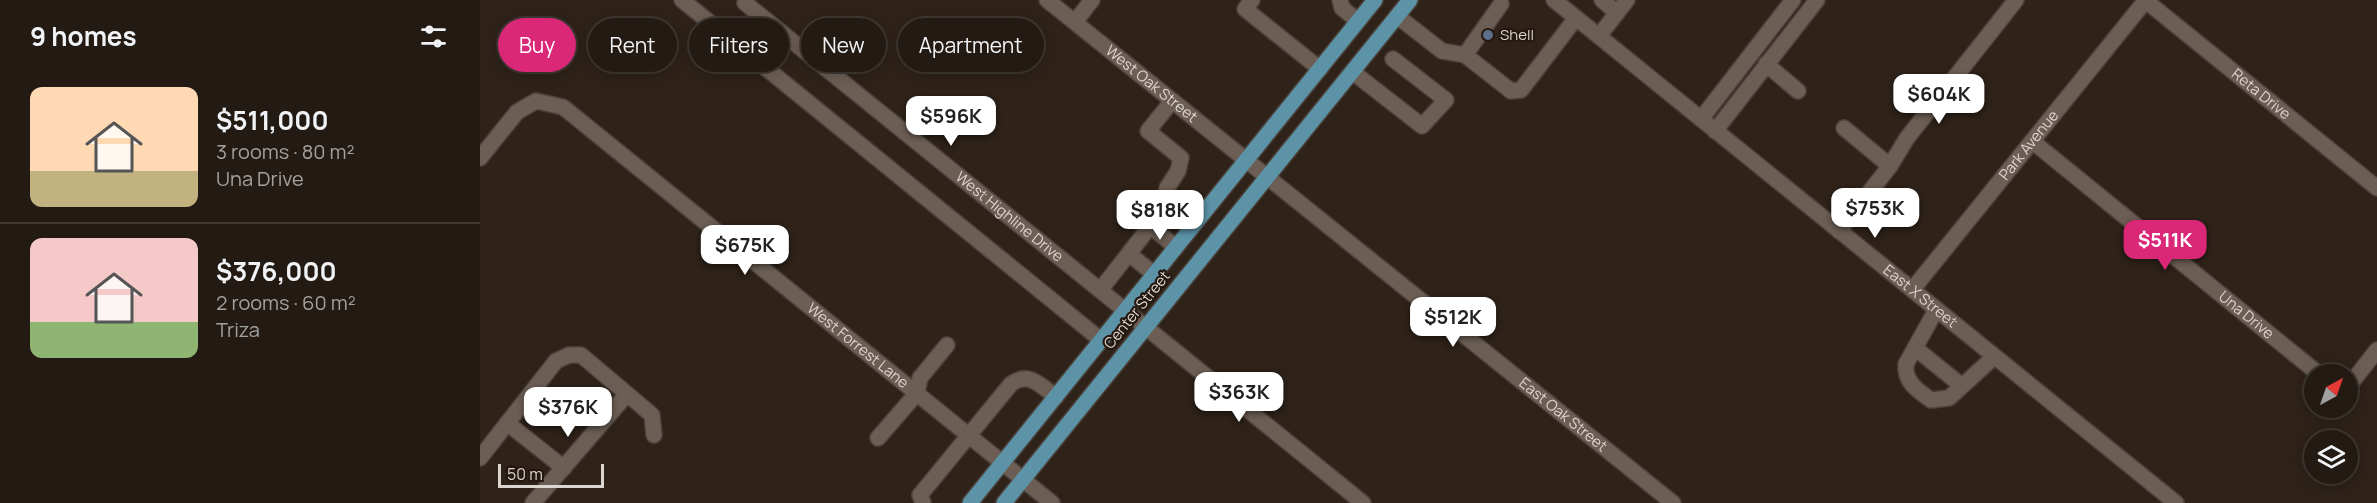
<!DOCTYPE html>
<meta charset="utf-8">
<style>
:root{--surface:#221a13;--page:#2a231c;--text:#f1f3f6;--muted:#a2a1a0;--line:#3f3833;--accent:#db2777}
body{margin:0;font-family:Manrope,sans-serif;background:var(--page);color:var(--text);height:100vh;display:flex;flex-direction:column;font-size:22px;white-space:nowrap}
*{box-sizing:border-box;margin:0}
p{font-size:20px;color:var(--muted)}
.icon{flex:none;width:33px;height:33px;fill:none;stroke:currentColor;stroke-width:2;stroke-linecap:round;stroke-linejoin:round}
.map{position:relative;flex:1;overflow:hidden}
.sheet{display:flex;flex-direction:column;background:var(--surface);width:480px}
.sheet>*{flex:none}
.banner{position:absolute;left:18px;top:18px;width:570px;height:54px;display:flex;gap:12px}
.needle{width:39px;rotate:40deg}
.controls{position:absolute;left:1824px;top:364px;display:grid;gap:12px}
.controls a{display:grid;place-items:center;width:54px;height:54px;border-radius:50%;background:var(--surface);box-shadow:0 3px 15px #0003,0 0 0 2px var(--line);font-size:30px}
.scale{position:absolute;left:18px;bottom:15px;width:106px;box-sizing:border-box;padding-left:6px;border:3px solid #ddd5cf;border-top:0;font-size:16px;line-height:21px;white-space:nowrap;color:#ddd5cf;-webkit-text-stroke:4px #241810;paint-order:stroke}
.price{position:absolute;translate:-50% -51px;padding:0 14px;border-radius:12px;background:#fff;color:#222;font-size:20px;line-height:39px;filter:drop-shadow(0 2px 3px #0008)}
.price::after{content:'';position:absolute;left:50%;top:36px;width:18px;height:14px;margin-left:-9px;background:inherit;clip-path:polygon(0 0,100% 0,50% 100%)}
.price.selected{background:var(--accent);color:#fff}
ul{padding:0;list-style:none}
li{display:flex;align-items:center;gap:18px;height:150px;padding:0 30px}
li+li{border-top:2px solid var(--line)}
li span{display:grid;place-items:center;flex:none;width:168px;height:120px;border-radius:12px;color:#555}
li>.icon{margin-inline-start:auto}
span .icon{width:72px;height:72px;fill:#fffc;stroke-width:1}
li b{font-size:26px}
h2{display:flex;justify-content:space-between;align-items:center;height:72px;padding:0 30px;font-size:26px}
.chip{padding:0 21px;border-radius:27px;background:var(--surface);box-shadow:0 3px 15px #0003,0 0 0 2px var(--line);font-size:21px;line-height:54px}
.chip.selected{background:var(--accent);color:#fff}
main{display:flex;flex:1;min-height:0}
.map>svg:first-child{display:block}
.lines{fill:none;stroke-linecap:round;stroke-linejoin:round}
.minor-casing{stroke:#4a403a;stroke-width:18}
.major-casing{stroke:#4a403a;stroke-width:18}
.minor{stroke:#6c5e54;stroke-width:15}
.major{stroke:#5c93a6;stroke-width:15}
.service-dot{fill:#5c6f8a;stroke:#241810;stroke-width:2}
.labels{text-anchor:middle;stroke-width:4.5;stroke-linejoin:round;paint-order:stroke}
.poi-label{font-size:15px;fill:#ddd5cf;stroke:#241810;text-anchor:start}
.street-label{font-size:15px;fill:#ddd5cf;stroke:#241810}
</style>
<main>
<section class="sheet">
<h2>9 homes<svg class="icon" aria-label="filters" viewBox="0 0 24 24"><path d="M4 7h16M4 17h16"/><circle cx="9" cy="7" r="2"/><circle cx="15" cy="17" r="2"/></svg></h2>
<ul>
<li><span style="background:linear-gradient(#ffd9b3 70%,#c2b280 0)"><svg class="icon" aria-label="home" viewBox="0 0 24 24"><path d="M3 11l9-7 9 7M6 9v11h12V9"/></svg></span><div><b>$511,000</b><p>3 rooms · 80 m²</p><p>Una Drive</p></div></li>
<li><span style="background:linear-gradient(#f6c9c9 70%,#8fb573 0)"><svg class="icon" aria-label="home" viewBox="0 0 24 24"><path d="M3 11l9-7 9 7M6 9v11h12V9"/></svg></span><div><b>$376,000</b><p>2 rooms · 60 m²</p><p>Triza</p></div></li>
</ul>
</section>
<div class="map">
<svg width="1897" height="503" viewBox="0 0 1897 503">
<rect width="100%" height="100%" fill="#2e2219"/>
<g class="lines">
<g class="minor-casing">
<g id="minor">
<path d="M202,0L621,340"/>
<path id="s1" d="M567,0L1193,503"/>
<path d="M772,0L765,9L840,69"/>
<path d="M860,0L862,8L878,21"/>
<path id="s2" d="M1074,0L1696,503"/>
<path d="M1122,0L1137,13"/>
<path id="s3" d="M1666,1L1897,188"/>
<path id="s4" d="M265,3L883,503"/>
<path d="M917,16L962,51L985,55L1031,91L1041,90L1096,18"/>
<path d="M595,22L612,0"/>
<path d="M1119,36L1147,0"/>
<path d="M985,55L1021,4"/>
<path d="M1286,64L1318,91"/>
<path d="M874,73L942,126L966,100L913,59"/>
<path d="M1221,119L1313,0"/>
<path d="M1364,128L1410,166"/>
<path d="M1235,131L1337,0"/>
<path id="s5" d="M1552,141L1840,375"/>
<path id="s6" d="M0,158L37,112L56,101L83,107L572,503"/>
<path d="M671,227L696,247"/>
<path d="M1359,231L1410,166L1427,138L1536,0"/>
<path d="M649,254L674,274"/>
<path d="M621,289L683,210L687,188L698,171L701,158L668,131L692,101"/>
<path id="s7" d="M1432,290L1666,0"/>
<path d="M1456,310L1426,364C1424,382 1438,391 1451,400L1469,398L1514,357"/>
<path d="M1435,348L1482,386"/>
<path d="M1868,387L1897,350"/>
<path d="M27,423L84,468"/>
<path d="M398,438L437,393L440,378L467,345"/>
<path d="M0,458L76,361L89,355H101L172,415L174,435"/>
<path d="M53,503L147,394"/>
<path d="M443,503L440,495L531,384C549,371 560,385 576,397"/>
</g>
</g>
<g class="major-casing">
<path id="major" d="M490,503L895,0
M524,503L930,0"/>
</g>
<use href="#minor" class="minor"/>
<use href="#major" class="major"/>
</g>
<circle class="service-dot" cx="1008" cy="35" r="6"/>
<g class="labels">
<g class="poi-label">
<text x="1020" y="40">Shell</text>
</g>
<g class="street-label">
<text dy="5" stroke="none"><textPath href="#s1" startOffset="134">West Oak Street</textPath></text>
<text dy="5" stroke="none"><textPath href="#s3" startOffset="148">Reta Drive</textPath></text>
<text dy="5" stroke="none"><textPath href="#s7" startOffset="186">Park Avenue</textPath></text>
<text dy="5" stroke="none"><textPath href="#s4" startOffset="340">West Highline Drive</textPath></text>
<text dy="5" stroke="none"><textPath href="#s2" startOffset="471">East X Street</textPath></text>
<text transform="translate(657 310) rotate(-51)" y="5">Center Street</text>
<text dy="5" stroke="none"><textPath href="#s5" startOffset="276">Una Drive</textPath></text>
<text dy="5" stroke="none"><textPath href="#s6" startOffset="488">West Forrest Lane</textPath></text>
<text dy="5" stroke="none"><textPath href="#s1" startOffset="662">East Oak Street</textPath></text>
</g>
</g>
</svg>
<div class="controls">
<a><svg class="needle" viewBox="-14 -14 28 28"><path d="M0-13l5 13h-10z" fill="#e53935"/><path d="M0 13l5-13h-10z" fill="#a2a1a0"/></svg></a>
<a><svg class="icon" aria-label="layers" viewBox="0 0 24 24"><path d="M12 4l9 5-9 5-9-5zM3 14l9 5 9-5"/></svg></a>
</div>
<div class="scale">50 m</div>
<b class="price" style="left:1459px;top:125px">$604K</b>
<b class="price" style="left:471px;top:147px">$596K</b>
<b class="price" style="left:1395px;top:239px">$753K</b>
<b class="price" style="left:680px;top:241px">$818K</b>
<b class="price selected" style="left:1685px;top:271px">$511K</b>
<b class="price" style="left:265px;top:276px">$675K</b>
<b class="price" style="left:973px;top:348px">$512K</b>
<b class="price" style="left:759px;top:423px">$363K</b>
<b class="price" style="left:88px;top:438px">$376K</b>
<div class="banner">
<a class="chip selected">Buy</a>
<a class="chip">Rent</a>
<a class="chip">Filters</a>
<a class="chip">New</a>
<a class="chip">Apartment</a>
</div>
</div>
</main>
